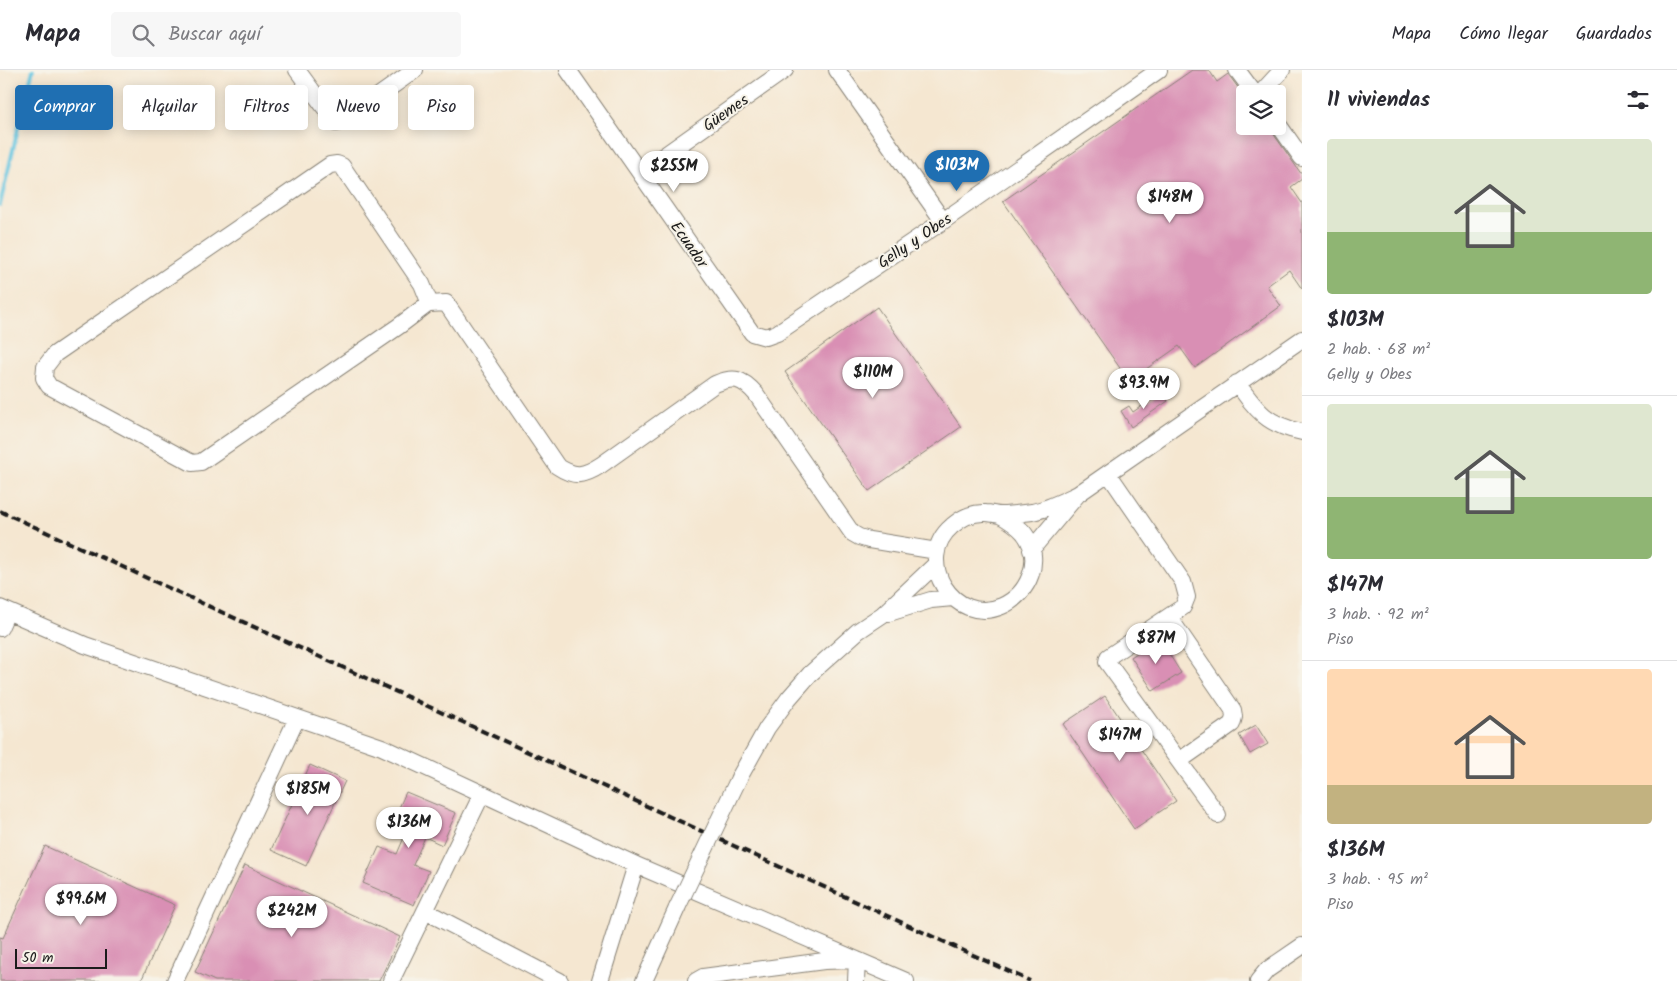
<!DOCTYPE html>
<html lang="es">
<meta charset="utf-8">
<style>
:root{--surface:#fff;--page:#f7f7f7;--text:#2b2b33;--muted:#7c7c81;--line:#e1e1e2;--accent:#1f6fb2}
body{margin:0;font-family:Kalam,sans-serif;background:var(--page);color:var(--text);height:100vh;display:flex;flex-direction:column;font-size:19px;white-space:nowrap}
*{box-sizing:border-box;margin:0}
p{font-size:16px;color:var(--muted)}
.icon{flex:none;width:28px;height:28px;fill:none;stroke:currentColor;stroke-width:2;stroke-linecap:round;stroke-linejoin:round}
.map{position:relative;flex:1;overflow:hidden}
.drawer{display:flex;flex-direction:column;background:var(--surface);width:375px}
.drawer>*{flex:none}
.banner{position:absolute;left:15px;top:15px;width:475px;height:45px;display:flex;gap:10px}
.tools{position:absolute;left:1236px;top:15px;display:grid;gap:10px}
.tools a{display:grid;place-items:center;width:50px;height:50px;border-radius:5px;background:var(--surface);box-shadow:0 2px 12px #0003;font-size:25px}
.scale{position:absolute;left:15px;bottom:12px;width:92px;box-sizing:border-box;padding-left:5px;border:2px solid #1c1c1c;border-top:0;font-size:14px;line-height:18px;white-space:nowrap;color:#1c1c1c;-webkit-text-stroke:4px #f7f3e8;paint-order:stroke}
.price{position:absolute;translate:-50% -42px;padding:0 11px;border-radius:18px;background:#fff;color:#222;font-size:16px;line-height:32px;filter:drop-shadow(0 1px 2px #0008)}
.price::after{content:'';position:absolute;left:50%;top:30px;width:15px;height:11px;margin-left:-8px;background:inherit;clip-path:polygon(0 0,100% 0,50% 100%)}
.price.current{background:var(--accent);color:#fff}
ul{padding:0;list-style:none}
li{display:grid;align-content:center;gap:10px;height:265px;padding:0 25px}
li+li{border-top:1px solid var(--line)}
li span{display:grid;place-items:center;height:155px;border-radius:5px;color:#555}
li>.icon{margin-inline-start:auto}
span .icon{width:90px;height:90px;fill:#fffc;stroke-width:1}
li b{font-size:21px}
h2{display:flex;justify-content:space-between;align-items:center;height:60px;padding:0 25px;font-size:21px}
.chip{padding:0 18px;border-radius:5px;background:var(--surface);box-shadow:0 2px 12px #0003;font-size:18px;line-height:45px}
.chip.current{background:var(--accent);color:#fff}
header{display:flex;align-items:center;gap:30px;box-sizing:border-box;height:70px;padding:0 25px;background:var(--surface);border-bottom:1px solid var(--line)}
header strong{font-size:24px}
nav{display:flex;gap:28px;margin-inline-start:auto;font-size:18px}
.search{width:350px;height:45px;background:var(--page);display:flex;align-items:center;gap:12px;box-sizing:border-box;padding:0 18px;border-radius:5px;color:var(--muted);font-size:19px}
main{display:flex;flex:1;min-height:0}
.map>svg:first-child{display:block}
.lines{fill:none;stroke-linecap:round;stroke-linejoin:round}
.stream{stroke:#62c4e0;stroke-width:4}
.building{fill:#d98fb4}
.minor-casing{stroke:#888276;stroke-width:18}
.minor{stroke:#fff;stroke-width:16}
.rail{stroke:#1c1c1c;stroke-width:4;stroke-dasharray:8 4;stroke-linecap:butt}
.minor-bridge-casing{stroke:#888276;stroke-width:18;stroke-linecap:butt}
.minor-bridge{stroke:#fff;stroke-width:16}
.labels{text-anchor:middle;stroke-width:4;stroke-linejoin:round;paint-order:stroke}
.street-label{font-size:16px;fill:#1c1c1c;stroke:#f7f3e8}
</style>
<header>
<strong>Mapa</strong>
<div class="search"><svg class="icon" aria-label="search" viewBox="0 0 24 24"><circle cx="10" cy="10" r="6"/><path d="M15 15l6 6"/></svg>Buscar aquí</div>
<nav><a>Mapa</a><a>Cómo llegar</a><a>Guardados</a></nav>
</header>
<main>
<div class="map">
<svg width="1302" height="911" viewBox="0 0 1302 911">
<rect width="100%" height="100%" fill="#f7f3e8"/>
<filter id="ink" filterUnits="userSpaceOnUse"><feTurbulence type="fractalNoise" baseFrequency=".02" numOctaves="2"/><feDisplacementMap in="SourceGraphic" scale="10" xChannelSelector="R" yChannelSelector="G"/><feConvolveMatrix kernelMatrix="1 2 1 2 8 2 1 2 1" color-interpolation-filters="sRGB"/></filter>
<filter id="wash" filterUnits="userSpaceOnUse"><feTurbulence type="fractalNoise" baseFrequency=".0096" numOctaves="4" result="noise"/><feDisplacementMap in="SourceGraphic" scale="20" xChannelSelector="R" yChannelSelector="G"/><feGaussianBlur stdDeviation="1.12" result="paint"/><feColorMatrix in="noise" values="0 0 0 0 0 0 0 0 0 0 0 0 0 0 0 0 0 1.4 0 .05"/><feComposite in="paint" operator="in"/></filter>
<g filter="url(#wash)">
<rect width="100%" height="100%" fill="#f5e7d1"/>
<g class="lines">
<path class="stream" d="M0,135L23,37L33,0"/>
</g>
<g id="blocks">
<path class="building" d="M1192,0H1209L1217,12L1228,4L1245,27V56H1268L1302,105V109L1291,117L1302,133V219L1289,200L1267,216L1281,236L1195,298L1179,276L1129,311L1003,131Z
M877,237L961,357L869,421L785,302Z
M1162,322L1168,331L1131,357L1121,341L1129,336L1133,342Z
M1159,568L1181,603L1153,621L1131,587Z
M1105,626L1176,731L1134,759L1063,654Z
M1256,655L1268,674L1250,684L1239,665Z
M310,695L345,711L306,796L271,780Z
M406,722L456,743L442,775L425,767L413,795L429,801L414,835L363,813L379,777L397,784L406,763L391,756Z
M45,776L175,835L141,911H0V867L3,868Z
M245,795L400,867L379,911H215L195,902Z"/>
</g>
</g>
<g filter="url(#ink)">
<use href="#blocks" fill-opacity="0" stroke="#888276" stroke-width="1"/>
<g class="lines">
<g class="minor-casing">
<path id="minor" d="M297,0L336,53L343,51L415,0
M568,0L752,263L766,267L777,263L943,151L1159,0
M837,0L943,151
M1237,0L1255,24
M1260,24L1282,0
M1278,54L1302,88
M641,102L785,0
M430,234L422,214L342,96L337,94L330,95L55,284L45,297L44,308L49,316L192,393L201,392L399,256L428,234H430L446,233L557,396C575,408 584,406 601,395L715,314C734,306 742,308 756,324L852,463L859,467L869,470L937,481
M1237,313C1257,341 1267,355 1302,362
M1108,403L1183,512L1187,527L1183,537L1108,587L1107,592L1218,745
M1078,424L1302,269
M1000,445C1009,450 1017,455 1024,463C1044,489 1029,524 1002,536C954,557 912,490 952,456C961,448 973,442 986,443C991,443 996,445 1001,445C1011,445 1022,443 1032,442C1048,439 1063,431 1078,424L1031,480
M0,538L85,575L382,677L636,795L906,911
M889,543L931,530L953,528
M1169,547L1233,640L1234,647L1232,654L1179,691
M0,558L7,542
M739,708L767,658L789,628L810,604L858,561L882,545L936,494
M425,841L560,911
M175,911L297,648
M391,911L482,724
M600,911L636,795
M644,911L677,838
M696,911L703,907L824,891L857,890L856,911
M1258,911L1267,900L1302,876"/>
</g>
<use href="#minor" class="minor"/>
<path class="rail" d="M0,441L1030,911"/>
<g class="minor-bridge-casing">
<path id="minor-bridge" d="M677,838L739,708"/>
</g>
<use href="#minor-bridge" class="minor-bridge"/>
</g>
</g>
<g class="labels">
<g class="street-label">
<text transform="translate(725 42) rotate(-35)" y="6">Güemes</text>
<text transform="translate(914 170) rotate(-34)" y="6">Gelly y Obes</text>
<text transform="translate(690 174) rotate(55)" y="6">Ecuador</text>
</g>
</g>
</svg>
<div class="tools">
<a><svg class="icon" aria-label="layers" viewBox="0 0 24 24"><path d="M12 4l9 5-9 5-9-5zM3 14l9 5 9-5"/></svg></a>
</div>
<div class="scale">50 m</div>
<b class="price current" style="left:957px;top:122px">$103M</b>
<b class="price" style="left:674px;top:123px">$255M</b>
<b class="price" style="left:1170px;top:154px">$148M</b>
<b class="price" style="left:873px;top:329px">$110M</b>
<b class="price" style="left:1144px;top:340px">$93.9M</b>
<b class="price" style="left:1156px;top:595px">$87M</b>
<b class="price" style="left:1120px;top:692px">$147M</b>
<b class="price" style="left:308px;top:746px">$185M</b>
<b class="price" style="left:409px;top:779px">$136M</b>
<b class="price" style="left:81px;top:856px">$99.6M</b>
<b class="price" style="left:292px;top:868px">$242M</b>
<div class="banner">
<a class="chip current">Comprar</a>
<a class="chip">Alquilar</a>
<a class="chip">Filtros</a>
<a class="chip">Nuevo</a>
<a class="chip">Piso</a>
</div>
</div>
<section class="drawer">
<h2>11 viviendas<svg class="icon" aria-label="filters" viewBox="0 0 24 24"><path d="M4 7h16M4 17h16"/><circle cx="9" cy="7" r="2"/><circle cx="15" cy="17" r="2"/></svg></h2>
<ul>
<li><span style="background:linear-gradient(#dfe7d0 60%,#8fb573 0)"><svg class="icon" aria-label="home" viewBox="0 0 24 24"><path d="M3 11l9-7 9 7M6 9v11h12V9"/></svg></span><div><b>$103M</b><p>2 hab. · 68 m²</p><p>Gelly y Obes</p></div></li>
<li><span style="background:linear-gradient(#dfe7d0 60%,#8fb573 0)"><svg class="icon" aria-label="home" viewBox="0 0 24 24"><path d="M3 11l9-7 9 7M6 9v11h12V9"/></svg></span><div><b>$147M</b><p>3 hab. · 92 m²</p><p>Piso</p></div></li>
<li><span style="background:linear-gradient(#ffd9b3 75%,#c2b280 0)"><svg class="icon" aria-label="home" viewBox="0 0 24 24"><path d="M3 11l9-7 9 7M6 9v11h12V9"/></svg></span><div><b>$136M</b><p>3 hab. · 95 m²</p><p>Piso</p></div></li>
</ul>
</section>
</main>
